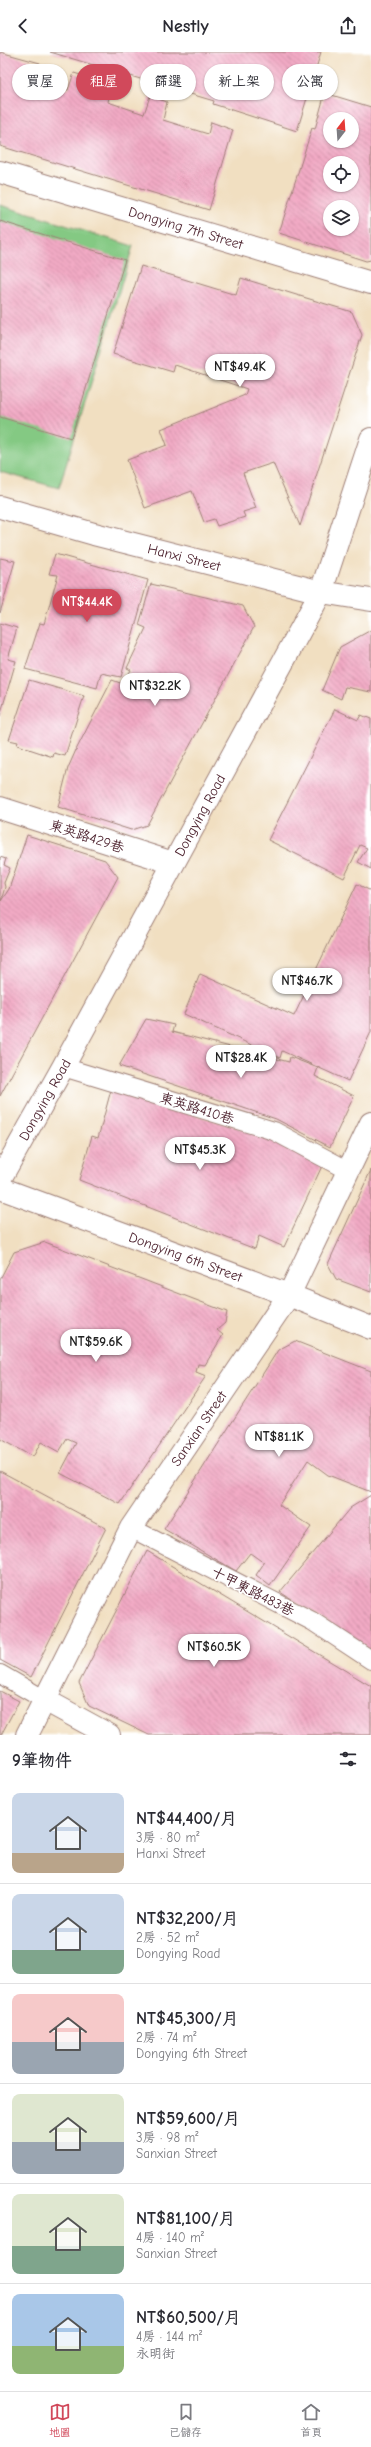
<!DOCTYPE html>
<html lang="zh-TW">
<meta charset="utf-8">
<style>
:root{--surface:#fff;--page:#f2f2f3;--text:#2b2b33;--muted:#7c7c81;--line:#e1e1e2;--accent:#d1495b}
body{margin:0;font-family:"Comic Neue","LXGW WenKai TC",sans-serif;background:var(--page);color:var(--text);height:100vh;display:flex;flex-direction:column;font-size:15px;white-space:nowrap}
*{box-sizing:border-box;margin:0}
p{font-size:13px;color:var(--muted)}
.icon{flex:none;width:22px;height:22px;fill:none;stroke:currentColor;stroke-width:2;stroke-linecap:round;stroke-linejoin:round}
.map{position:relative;height:1683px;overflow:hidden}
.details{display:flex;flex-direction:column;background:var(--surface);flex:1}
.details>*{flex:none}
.guide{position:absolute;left:12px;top:12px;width:347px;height:36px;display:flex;gap:8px}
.needle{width:26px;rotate:17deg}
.buttons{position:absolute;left:323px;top:60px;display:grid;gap:8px}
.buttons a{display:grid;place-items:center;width:36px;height:36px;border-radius:50%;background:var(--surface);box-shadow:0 1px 3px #0004;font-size:20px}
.price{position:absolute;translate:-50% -34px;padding:0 9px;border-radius:14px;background:#fff;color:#222;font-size:13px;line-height:26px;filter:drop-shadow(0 1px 2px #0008)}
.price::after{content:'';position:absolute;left:50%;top:24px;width:12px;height:9px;margin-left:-6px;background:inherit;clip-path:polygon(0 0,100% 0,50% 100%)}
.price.on{background:var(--accent);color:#fff}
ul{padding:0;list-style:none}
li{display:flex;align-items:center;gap:12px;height:100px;padding:0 12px}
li+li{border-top:1px solid var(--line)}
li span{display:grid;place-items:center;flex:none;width:112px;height:80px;border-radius:8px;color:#555}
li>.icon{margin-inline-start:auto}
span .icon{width:48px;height:48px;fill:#fffc;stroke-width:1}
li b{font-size:17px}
h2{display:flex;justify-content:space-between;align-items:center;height:48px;padding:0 12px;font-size:17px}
.pill{padding:0 14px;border-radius:18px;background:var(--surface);box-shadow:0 1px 3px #0004;font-size:14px;line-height:36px}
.pill.on{background:var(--accent);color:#fff}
header{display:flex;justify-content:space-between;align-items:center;height:52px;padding:0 12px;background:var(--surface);font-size:18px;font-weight:600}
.tab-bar{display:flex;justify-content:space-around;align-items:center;height:56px;border-top:1px solid var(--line);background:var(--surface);font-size:11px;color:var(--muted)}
.tab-bar a{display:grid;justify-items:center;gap:2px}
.tab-bar .on{color:var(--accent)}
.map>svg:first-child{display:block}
.park{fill:#84c983;stroke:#677457}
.building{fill:url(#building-back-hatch);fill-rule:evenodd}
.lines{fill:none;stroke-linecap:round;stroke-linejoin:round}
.service-casing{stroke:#9e7f76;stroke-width:20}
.minor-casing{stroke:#9e7f76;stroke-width:24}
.service{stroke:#fff;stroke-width:18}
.minor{stroke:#fff;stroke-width:22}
.labels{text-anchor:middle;stroke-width:3.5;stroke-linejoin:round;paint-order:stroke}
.street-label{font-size:14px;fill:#4a1f2b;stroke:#fff}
</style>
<header><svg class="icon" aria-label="back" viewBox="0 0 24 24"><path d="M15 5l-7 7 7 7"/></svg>Nestly<svg class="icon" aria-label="share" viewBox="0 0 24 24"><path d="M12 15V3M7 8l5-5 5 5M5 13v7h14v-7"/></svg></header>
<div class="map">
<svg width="371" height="1683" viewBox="0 0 371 1683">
<defs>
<pattern id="building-back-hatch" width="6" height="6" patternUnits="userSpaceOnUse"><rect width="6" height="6" fill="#f2aac5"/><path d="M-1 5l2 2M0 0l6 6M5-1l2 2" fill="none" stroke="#c68aa0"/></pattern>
</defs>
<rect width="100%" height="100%" fill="#fff"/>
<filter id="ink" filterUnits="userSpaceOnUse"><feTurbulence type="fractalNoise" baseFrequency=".025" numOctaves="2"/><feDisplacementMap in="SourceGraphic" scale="8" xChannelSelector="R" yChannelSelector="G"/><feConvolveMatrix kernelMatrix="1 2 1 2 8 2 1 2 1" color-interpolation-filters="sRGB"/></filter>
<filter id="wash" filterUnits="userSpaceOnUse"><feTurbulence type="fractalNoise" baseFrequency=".012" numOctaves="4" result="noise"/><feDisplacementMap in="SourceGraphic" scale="16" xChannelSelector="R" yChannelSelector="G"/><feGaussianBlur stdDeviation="0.9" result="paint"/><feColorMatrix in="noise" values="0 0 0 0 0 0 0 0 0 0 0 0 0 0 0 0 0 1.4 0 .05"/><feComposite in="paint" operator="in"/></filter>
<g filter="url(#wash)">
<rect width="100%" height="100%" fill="#f1dfc1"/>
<path class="park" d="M0,153L133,194L59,436L0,420Z"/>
<g id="blocks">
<path class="building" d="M0,0L40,11L35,28L68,38L74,21L112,33L108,50L144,62L150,44L167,50L163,68L208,82L211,70L233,78L209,158L0,94Z
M50,0H321L297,79L213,52L214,49Z
M325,41L371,55V208L366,209L279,181L312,76L315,77ZM330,67H352V89H330ZM330,111H352V133H330ZM330,155H352V177H330Z
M0,169L125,208L71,386L0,365Z
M141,214L236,243L241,226L352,260L362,283L300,474L273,411L243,421L256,456L243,460L245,465L217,474L214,467L204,470L192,439L145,456L127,408L167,393L161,377L245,343L247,337L175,313L173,320L113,302Z
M55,502L148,528L121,625L101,621L97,636L25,617L40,571L44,572L58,523L49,522Z
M0,506L15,509L0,561Z
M151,532L243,554L254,575L147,773L131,778L58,755L68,716L76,698L112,628L123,632L131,618L127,616L146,576L139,573Z
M0,571L17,576L8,607L16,609L0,664Z
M371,578V640L345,635L341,647L322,638L340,595Z
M29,628L84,644L65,704L54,701L53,705L17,693L18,690L9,688Z
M335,657L358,668L361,663L371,667V817L358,810L367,796L360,793L344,826L268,788Z
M27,783L105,808L118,825L0,1044V805L6,807L4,813L10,816L4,831L5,835L1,849L9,837Z
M357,832L371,839V980L348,1029L282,999L280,1006L184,962L200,922L294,964Z
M146,967L174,973L172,980L289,1010L290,1005L318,1016L315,1024L354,1044L330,1095L276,1067L119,1014Z
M111,1038L277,1087L323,1112L284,1195L259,1184L255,1197L79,1128L92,1084L98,1086Z
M371,1118V1240L336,1227L328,1212Z
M45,1190L227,1260L225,1271L217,1278L223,1283L205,1313L198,1312L196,1320L206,1324L120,1452L60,1421L76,1391L67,1387L59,1400L41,1390L33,1405L0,1387V1227L14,1200Z
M295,1289L371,1319V1440L328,1423L308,1408L279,1453L311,1475L270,1534L256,1523L264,1511L250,1501L236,1519L164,1477L278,1298Z
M0,1419L106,1476L31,1625L0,1608Z
M371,1443V1599L280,1540L350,1456Z
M147,1499L371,1634V1683H149L89,1654L79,1631Z
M0,1639L19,1649L1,1683H0Z"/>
</g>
</g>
<g filter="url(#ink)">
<use href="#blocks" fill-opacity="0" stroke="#9e7f76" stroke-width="1"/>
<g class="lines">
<g class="service-casing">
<path id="service" d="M63,1015L274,1079L347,1118
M131,1476L312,1569L371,1608
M0,1622L45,1648"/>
</g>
<g class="minor-casing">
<g id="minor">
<path id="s1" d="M0,120L371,231"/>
<path id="s2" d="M0,455L94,482L321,540L371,548"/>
<path d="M0,756L173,811"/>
<path id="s3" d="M0,1127L63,1015L321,540L371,387"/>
<path id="s4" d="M0,1136L289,1243L371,1276"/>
<path d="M45,1648L109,1683"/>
<path id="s5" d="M27,1683L131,1476L289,1243L371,1071"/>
</g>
</g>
<use href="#service" class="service"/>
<use href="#minor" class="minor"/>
</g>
</g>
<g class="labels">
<g class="street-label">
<text dy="5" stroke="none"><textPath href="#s1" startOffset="194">Dongying 7th Street</textPath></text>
<text dy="5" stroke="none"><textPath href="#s2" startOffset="191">Hanxi Street</textPath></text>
<text dy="5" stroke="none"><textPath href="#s3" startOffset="415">Dongying Road</textPath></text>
<text transform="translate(87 784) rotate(18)" y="5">東英路429巷</text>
<text dy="5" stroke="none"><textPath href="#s3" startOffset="91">Dongying Road</textPath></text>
<text transform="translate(197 1056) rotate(17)" y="5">東英路410巷</text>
<text dy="5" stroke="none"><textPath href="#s4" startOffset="198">Dongying 6th Street</textPath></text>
<text dy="5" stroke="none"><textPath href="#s5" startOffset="352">Sanxian Street</textPath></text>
<text transform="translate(253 1539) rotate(27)" y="5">十甲東路483巷</text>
</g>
</g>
</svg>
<div class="buttons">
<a><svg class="needle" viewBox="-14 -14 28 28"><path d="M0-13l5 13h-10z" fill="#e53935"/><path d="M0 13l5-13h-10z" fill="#7c7c81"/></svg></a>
<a><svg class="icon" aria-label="locate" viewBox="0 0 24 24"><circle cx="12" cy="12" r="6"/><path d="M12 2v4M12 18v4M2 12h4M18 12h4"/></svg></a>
<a><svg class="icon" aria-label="layers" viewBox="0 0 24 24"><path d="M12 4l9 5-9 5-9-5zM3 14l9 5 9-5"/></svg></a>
</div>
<b class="price" style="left:240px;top:336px">NT$49.4K</b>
<b class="price on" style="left:87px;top:571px">NT$44.4K</b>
<b class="price" style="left:155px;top:655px">NT$32.2K</b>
<b class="price" style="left:307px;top:950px">NT$46.7K</b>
<b class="price" style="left:241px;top:1027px">NT$28.4K</b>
<b class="price" style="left:200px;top:1119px">NT$45.3K</b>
<b class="price" style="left:96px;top:1311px">NT$59.6K</b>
<b class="price" style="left:279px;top:1406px">NT$81.1K</b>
<b class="price" style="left:214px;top:1616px">NT$60.5K</b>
<div class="guide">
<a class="pill">買屋</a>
<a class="pill on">租屋</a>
<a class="pill">篩選</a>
<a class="pill">新上架</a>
<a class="pill">公寓</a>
</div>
</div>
<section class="details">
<h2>9筆物件<svg class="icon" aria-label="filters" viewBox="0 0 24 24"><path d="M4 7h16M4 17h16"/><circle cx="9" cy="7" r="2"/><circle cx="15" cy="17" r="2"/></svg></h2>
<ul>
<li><span style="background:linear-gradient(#c9d6e8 75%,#b9a48a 0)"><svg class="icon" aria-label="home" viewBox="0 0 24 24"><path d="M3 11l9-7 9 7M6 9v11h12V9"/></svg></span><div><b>NT$44,400/月</b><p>3房 · 80 m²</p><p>Hanxi Street</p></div></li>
<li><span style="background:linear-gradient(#c9d6e8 70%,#7fa58c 0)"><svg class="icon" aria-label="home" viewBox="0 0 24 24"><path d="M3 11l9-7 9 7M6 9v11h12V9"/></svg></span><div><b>NT$32,200/月</b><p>2房 · 52 m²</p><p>Dongying Road</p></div></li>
<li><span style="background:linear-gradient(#f6c9c9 60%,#9aa5b1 0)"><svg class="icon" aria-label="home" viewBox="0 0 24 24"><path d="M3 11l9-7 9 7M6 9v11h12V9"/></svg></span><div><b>NT$45,300/月</b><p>2房 · 74 m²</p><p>Dongying 6th Street</p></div></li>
<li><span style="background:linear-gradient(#dfe7d0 60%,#9aa5b1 0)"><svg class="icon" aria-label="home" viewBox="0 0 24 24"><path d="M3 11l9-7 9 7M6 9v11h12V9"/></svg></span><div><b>NT$59,600/月</b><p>3房 · 98 m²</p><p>Sanxian Street</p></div></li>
<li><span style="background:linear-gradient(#dfe7d0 65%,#7fa58c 0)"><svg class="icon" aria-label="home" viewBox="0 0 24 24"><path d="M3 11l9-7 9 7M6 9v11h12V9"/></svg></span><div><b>NT$81,100/月</b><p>4房 · 140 m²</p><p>Sanxian Street</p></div></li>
<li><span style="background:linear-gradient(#a9c7e8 65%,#8fb573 0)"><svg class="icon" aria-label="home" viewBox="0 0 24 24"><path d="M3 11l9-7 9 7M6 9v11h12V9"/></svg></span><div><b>NT$60,500/月</b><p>4房 · 144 m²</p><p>永明街</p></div></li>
</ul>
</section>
<nav class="tab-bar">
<a class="on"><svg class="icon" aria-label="map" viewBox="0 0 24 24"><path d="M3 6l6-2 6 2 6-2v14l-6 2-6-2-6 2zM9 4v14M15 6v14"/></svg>地圖</a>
<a><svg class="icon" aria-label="saved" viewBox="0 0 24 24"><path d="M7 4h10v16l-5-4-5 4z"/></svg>已儲存</a>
<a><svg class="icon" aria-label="home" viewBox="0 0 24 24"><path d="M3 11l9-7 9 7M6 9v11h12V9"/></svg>首頁</a>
</nav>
